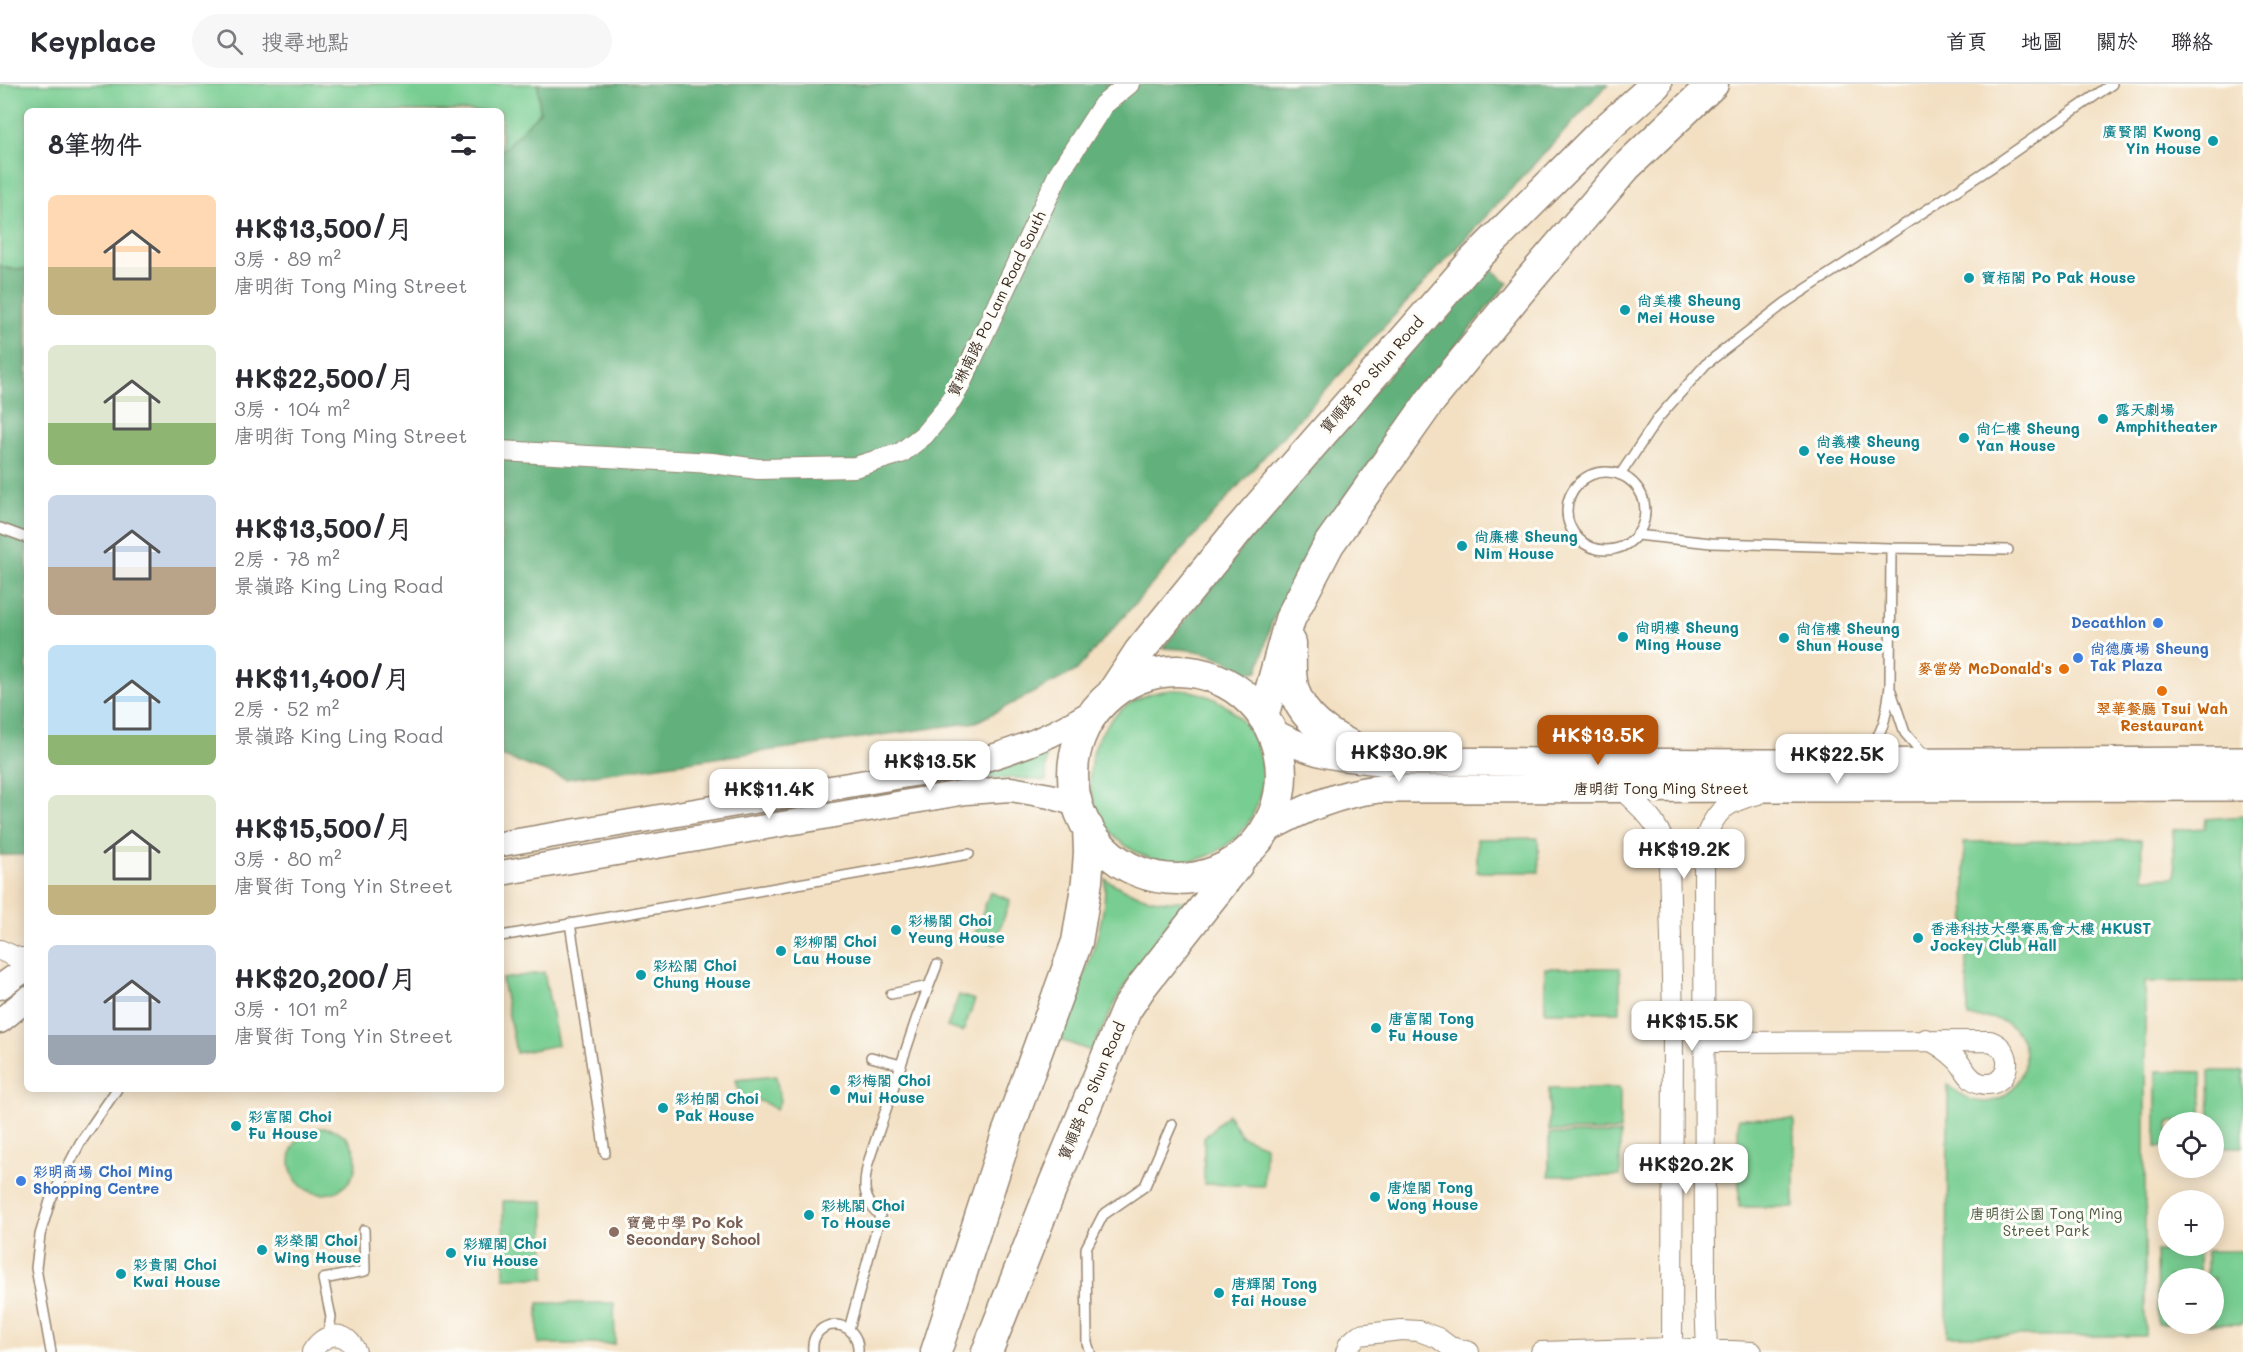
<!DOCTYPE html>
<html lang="zh-TW">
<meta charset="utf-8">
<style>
:root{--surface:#fff;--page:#f7f7f7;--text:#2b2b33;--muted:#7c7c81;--line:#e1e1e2;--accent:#b45309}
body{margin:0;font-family:Mali,"LXGW WenKai TC",sans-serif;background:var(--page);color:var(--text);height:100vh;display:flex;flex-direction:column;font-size:22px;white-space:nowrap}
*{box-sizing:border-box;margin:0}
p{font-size:20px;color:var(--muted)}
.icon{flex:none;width:33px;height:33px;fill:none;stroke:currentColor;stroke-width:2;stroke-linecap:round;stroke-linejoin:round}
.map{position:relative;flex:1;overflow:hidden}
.drawer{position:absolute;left:24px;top:24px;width:480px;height:984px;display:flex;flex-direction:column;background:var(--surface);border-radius:9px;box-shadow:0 3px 15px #0003}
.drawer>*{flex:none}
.controls{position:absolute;left:2158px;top:1028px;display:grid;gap:12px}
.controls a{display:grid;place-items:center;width:66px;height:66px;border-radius:50%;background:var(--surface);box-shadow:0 3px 15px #0003;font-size:30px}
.price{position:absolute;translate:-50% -51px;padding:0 14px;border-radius:12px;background:#fff;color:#222;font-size:20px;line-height:39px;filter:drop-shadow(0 2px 3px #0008)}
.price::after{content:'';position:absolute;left:50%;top:36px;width:18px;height:14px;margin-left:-9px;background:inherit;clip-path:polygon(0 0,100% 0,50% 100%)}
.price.selected{background:var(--accent);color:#fff}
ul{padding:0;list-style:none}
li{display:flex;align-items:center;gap:18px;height:150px;padding:0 24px}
li span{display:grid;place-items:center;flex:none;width:168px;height:120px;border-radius:9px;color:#555}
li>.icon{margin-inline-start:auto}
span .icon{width:72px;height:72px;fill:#fffc;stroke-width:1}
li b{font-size:26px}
h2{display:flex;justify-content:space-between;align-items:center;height:72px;padding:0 24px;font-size:26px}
header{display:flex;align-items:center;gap:36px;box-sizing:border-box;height:84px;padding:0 30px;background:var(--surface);border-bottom:2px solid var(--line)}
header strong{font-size:28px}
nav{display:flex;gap:33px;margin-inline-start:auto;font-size:21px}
.search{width:420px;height:54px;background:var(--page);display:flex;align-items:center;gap:15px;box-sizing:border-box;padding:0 21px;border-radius:33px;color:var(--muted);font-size:22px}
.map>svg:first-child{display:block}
.green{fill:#78ce92;stroke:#5a7c58;stroke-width:1.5}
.forest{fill:#62b17c;stroke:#4e6e4d;stroke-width:1.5}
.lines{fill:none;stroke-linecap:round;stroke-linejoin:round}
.service-casing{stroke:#978570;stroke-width:12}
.minor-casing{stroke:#978570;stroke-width:22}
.tertiary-casing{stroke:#978570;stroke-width:27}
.secondary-casing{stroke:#978570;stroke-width:30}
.primary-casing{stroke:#978570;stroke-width:33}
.service{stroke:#fff;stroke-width:9}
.minor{stroke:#fff;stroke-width:20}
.tertiary{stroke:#fff;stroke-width:24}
.secondary{stroke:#fff;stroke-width:27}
.primary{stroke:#fff;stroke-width:30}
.culture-dot{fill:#0f9aa8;stroke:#fdfcf7;stroke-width:2}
.shop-dot{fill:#3f7fe0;stroke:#fdfcf7;stroke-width:2}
.food-dot{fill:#e8710a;stroke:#fdfcf7;stroke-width:2}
.education-dot{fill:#8d6e63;stroke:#fdfcf7;stroke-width:2}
.labels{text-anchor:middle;stroke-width:6;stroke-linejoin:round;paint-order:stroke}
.culture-label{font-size:15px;font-weight:bold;fill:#0d838f;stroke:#fdfcf7;text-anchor:start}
.street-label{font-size:15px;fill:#3b2a1e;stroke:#fdfcf7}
.shop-label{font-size:15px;font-weight:bold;fill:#366cbe;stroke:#fdfcf7;text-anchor:start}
.food-label{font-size:15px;font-weight:bold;fill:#c56008;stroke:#fdfcf7;text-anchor:end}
.park-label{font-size:15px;fill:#4d5b41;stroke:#fdfcf7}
.education-label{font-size:15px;font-weight:bold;fill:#785e54;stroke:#fdfcf7;text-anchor:start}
</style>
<header>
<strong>Keyplace</strong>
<div class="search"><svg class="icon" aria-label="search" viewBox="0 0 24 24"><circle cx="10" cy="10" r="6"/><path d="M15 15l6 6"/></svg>搜尋地點</div>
<nav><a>首頁</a><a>地圖</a><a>關於</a><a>聯絡</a></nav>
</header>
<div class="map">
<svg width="2243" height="1268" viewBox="0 0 2243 1268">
<rect width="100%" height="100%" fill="#fdfcf7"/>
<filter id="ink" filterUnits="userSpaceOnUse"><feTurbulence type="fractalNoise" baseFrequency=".0167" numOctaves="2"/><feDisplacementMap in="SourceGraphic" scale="12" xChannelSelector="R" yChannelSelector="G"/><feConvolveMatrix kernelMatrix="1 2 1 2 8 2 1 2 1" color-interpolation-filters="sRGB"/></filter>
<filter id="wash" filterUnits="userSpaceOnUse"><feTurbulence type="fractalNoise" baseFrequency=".008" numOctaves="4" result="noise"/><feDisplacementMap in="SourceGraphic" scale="24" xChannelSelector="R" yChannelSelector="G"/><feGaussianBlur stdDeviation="1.35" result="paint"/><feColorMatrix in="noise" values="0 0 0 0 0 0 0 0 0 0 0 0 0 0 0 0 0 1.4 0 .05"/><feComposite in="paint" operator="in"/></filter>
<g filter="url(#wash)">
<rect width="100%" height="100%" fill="#f3e0c3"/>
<path class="green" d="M0,0H538L540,28L501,68V27H27V185H10L0,182Z
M1090 692a86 86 0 1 1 172 0a86 86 0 1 1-172 0Z
M1046,669V697L1016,694L970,696V690L1017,680Z
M2243,732V898H2145V1252H1947L1948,1000C2008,1059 2059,954 1996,935C1988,933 1977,934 1968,933L1964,758L2141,756L2143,794L2175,793L2173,746L2205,744L2206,735Z
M1538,754L1539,788H1477V755Z
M1105,795C1132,811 1155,819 1186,817L1160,849L1124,902L1091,967L1058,955C1077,905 1107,850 1105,795Z
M990,808L1010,816L995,860L974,853Z
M1545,884H1620V928H1545Z
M544,888L558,961L516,969L502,895Z
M959,911L975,916L963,948L947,943Z
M2156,987L2202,988V1038H2169V1063H2156Z
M2209,987H2243V1063H2214V1038H2210Z
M776,992L780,1017L776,1026C765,1017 755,1015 741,1015L736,996Z
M1549,1004H1620V1047H1549Z
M1228,1030L1241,1052L1265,1062L1264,1102L1204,1100V1054Z
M1738,1034L1794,1035V1123H1739Z
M290 1077a33 33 0 1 1 66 0a33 33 0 1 1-66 0Z
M1549,1050H1620V1092H1549Z
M503,1117H544L545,1194H504Z
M2156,1167H2199V1194H2169V1239L2200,1240H2157Z
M2207,1167H2243V1240H2207L2214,1239V1194H2207Z
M538,1219H614L615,1260H538Z"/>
<path class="forest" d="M538,0H1608L1261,376L1076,587L976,638L566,695L501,672V68L540,28Z
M1485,180L1508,199L1457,260L1327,438L1271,540L1258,587L1247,589C1219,569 1196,565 1163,564L1280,416Z
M0,182L10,185H27V771H0Z"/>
</g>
<g filter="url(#ink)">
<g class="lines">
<g class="service-casing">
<path id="service" d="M1567 427a39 39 0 1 1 78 0a39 39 0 1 1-78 0Z
M1620,391L1658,334L1706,280L1785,219L1989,85L2112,0
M0,444L27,454
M1637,451L1711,459L1891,464
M1891,607L1905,649L1926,673
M1863,673C1885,647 1886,634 1890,602L1891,464L2008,466
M570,839L605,1069
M501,852L969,770
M891,910L929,902
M871,973L901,981
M849,1245L880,1132C862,1114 863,1102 868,1079L917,933L937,881
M328,1252L331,1233L323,1195L365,1187L364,1146
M51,1268L36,1184L40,1151L50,1117L80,1059L117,1005
M813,1268C809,1232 860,1232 858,1268
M1090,1268L1087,1259L1086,1164L1103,1131L1145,1102L1172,1040"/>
</g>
<g class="minor-casing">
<path id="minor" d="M501,367L712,379L758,385L855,383L901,369L924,351L945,326L958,305L1059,89L1103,21L1129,0
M1621,705C1645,727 1664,743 1669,778L1673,933L1672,1268
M0,866L18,874H27
M1705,958L1990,957C2019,967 2008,1007 1980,999C1968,996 1965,984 1957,976C1948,967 1938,960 1926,955
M312,1268C324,1248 346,1244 356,1268
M1346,1268L1349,1260L1359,1251L1401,1246L1419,1247L1438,1254L1450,1263L1469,1268
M1541,1268L1672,1264L1752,1268
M1707,1268L1705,1215L1704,758C1715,726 1726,718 1758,710"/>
</g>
<g class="tertiary-casing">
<path id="tertiary" d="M501,760L960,682C1008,670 1051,654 1092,628
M501,789L966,708L1011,705L1050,712L1076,720
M0,903L27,884
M0,937L27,915"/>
</g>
<g class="secondary-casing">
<path id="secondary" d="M1273,649C1315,671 1336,673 1383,677L1762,679L2243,677
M1267,745C1303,725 1337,710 1378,705L2243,703"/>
</g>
<g class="primary-casing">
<path id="primary" d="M1291,559C1291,576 1289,598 1297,614C1312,648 1352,662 1383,677
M1073 691a104 104 0 1 1 208 0a104 104 0 1 1-208 0Z
M1114,606L1139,568L1239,445L1471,179L1597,53L1656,0
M1263,633L1290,535L1329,460L1431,316L1520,207L1626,83L1713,0
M936,1268L1007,1050L1077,858L1087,797L1089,768L1088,743
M987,1268L1047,1116L1126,926L1142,902L1238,780"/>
</g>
<use href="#service" class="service"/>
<use href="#minor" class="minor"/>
<use href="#tertiary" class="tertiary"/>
<use href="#secondary" class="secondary"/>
<use href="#primary" class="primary"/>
</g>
</g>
<g class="culture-dot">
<circle cx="2213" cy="57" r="6"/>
<circle cx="1969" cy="194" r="6"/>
<circle cx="1625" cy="226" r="6"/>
<circle cx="2103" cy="335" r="6"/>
<circle cx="1964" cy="354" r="6"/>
<circle cx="1804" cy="367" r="6"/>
<circle cx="1462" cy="462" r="6"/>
<circle cx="1623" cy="553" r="6"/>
<circle cx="1784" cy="554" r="6"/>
<circle cx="896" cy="846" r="6"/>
<circle cx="1918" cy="854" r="6"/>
<circle cx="781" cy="867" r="6"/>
<circle cx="641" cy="891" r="6"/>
<circle cx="1376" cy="944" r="6"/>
<circle cx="835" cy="1006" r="6"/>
<circle cx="663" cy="1024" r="6"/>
<circle cx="236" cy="1042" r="6"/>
<circle cx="1375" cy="1113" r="6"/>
<circle cx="809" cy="1131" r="6"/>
<circle cx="262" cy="1166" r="6"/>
<circle cx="451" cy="1169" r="6"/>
<circle cx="121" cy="1190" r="6"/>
<circle cx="1219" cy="1209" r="6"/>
</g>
<g class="shop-dot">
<circle cx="2158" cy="539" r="6"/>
<circle cx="2078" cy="574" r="6"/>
<circle cx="21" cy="1097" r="6"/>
</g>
<g class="food-dot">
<circle cx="2064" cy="585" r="6"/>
<circle cx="2162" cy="607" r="6"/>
</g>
<circle class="education-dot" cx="614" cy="1148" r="6"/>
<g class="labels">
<g class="culture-label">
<text x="2201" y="53" text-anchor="end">廣賢閣 Kwong<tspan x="2201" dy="17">Yin House</tspan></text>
<text x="1981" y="199">寶栢閣 Po Pak House</text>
<text x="1637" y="222">尚美樓 Sheung<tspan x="1637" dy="17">Mei House</tspan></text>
<text x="2115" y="331">露天劇場<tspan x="2115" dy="17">Amphitheater</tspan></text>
<text x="1976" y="350">尚仁樓 Sheung<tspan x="1976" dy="17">Yan House</tspan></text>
<text x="1816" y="363">尚義樓 Sheung<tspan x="1816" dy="17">Yee House</tspan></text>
<text x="1474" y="458">尚廉樓 Sheung<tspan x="1474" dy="17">Nim House</tspan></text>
<text x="1635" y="549">尚明樓 Sheung<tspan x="1635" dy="17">Ming House</tspan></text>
<text x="1796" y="550">尚信樓 Sheung<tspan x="1796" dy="17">Shun House</tspan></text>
<text x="908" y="842">彩楊閣 Choi<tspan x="908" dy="17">Yeung House</tspan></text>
<text x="1930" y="850">香港科技大學賽馬會大樓 HKUST<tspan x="1930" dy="17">Jockey Club Hall</tspan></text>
<text x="793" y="863">彩柳閣 Choi<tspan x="793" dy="17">Lau House</tspan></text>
<text x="653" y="887">彩松閣 Choi<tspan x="653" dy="17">Chung House</tspan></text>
<text x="1388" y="940">唐富閣 Tong<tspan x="1388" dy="17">Fu House</tspan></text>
<text x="847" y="1002">彩梅閣 Choi<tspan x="847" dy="17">Mui House</tspan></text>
<text x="675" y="1020">彩柏閣 Choi<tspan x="675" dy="17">Pak House</tspan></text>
<text x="248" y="1038">彩富閣 Choi<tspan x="248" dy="17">Fu House</tspan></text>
<text x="1387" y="1109">唐煌閣 Tong<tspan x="1387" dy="17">Wong House</tspan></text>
<text x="821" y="1127">彩桃閣 Choi<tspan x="821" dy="17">To House</tspan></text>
<text x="274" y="1162">彩榮閣 Choi<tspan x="274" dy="17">Wing House</tspan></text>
<text x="463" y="1165">彩耀閣 Choi<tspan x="463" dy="17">Yiu House</tspan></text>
<text x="133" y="1186">彩貴閣 Choi<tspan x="133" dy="17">Kwai House</tspan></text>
<text x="1231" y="1205">唐輝閣 Tong<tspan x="1231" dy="17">Fai House</tspan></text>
</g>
<g class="street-label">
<text transform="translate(997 220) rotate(-64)" y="5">寶琳南路 Po Lam Road South</text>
<text transform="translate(1372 291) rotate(-49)" y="5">寶順路 Po Shun Road</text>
<text x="1661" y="710">唐明街 Tong Ming Street</text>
<text transform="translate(1092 1007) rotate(-67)" y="5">寶順路 Po Shun Road</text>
</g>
<g class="shop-label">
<text x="2146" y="544" text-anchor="end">Decathlon</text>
<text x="2090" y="570">尚德廣場 Sheung<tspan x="2090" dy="17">Tak Plaza</tspan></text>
<text x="33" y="1093">彩明商場 Choi Ming<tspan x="33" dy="17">Shopping Centre</tspan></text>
</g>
<g class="food-label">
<text x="2052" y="590">麥當勞 McDonald's</text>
<text x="2162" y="630" text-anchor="middle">翠華餐廳 Tsui Wah<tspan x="2162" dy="17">Restaurant</tspan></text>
</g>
<g class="park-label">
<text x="2046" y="1135">唐明街公園 Tong Ming<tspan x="2046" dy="17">Street Park</tspan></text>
</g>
<g class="education-label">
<text x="626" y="1144">寶覺中學 Po Kok<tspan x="626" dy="17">Secondary School</tspan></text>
</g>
</g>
</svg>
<div class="controls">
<a><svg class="icon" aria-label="locate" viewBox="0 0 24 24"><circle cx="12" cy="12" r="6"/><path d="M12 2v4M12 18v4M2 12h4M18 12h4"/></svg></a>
<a>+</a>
<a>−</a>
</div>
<b class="price selected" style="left:1598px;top:682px">HK$13.5K</b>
<b class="price" style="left:1399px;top:699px">HK$30.9K</b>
<b class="price" style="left:1837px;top:701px">HK$22.5K</b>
<b class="price" style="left:930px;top:708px">HK$13.5K</b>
<b class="price" style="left:769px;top:736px">HK$11.4K</b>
<b class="price" style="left:1684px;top:796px">HK$19.2K</b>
<b class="price" style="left:1692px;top:968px">HK$15.5K</b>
<b class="price" style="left:1686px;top:1111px">HK$20.2K</b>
<section class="drawer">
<h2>8筆物件<svg class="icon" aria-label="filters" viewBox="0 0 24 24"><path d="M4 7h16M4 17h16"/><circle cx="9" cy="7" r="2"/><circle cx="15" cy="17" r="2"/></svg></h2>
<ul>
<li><span style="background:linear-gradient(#ffd9b3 60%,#c2b280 0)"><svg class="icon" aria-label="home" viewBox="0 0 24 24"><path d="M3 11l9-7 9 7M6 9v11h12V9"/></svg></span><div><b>HK$13,500/月</b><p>3房 · 89 m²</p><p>唐明街 Tong Ming Street</p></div></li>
<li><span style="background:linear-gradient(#dfe7d0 65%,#8fb573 0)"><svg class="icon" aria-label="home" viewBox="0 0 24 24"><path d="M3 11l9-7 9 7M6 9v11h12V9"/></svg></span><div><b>HK$22,500/月</b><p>3房 · 104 m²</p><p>唐明街 Tong Ming Street</p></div></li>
<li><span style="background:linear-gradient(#c9d6e8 60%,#b9a48a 0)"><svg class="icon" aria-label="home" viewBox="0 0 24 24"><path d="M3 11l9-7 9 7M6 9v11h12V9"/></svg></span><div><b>HK$13,500/月</b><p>2房 · 78 m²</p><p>景嶺路 King Ling Road</p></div></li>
<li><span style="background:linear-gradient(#bfe0f5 75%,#8fb573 0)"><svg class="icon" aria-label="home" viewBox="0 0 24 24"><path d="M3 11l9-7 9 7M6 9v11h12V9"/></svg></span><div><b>HK$11,400/月</b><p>2房 · 52 m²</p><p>景嶺路 King Ling Road</p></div></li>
<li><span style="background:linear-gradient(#dfe7d0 75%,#c2b280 0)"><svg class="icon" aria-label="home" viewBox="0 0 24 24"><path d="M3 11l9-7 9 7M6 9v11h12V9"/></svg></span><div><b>HK$15,500/月</b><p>3房 · 80 m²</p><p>唐賢街 Tong Yin Street</p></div></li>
<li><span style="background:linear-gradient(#c9d6e8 75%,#9aa5b1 0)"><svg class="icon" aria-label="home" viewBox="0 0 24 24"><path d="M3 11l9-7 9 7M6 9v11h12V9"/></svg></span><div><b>HK$20,200/月</b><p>3房 · 101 m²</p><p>唐賢街 Tong Yin Street</p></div></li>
</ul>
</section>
</div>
